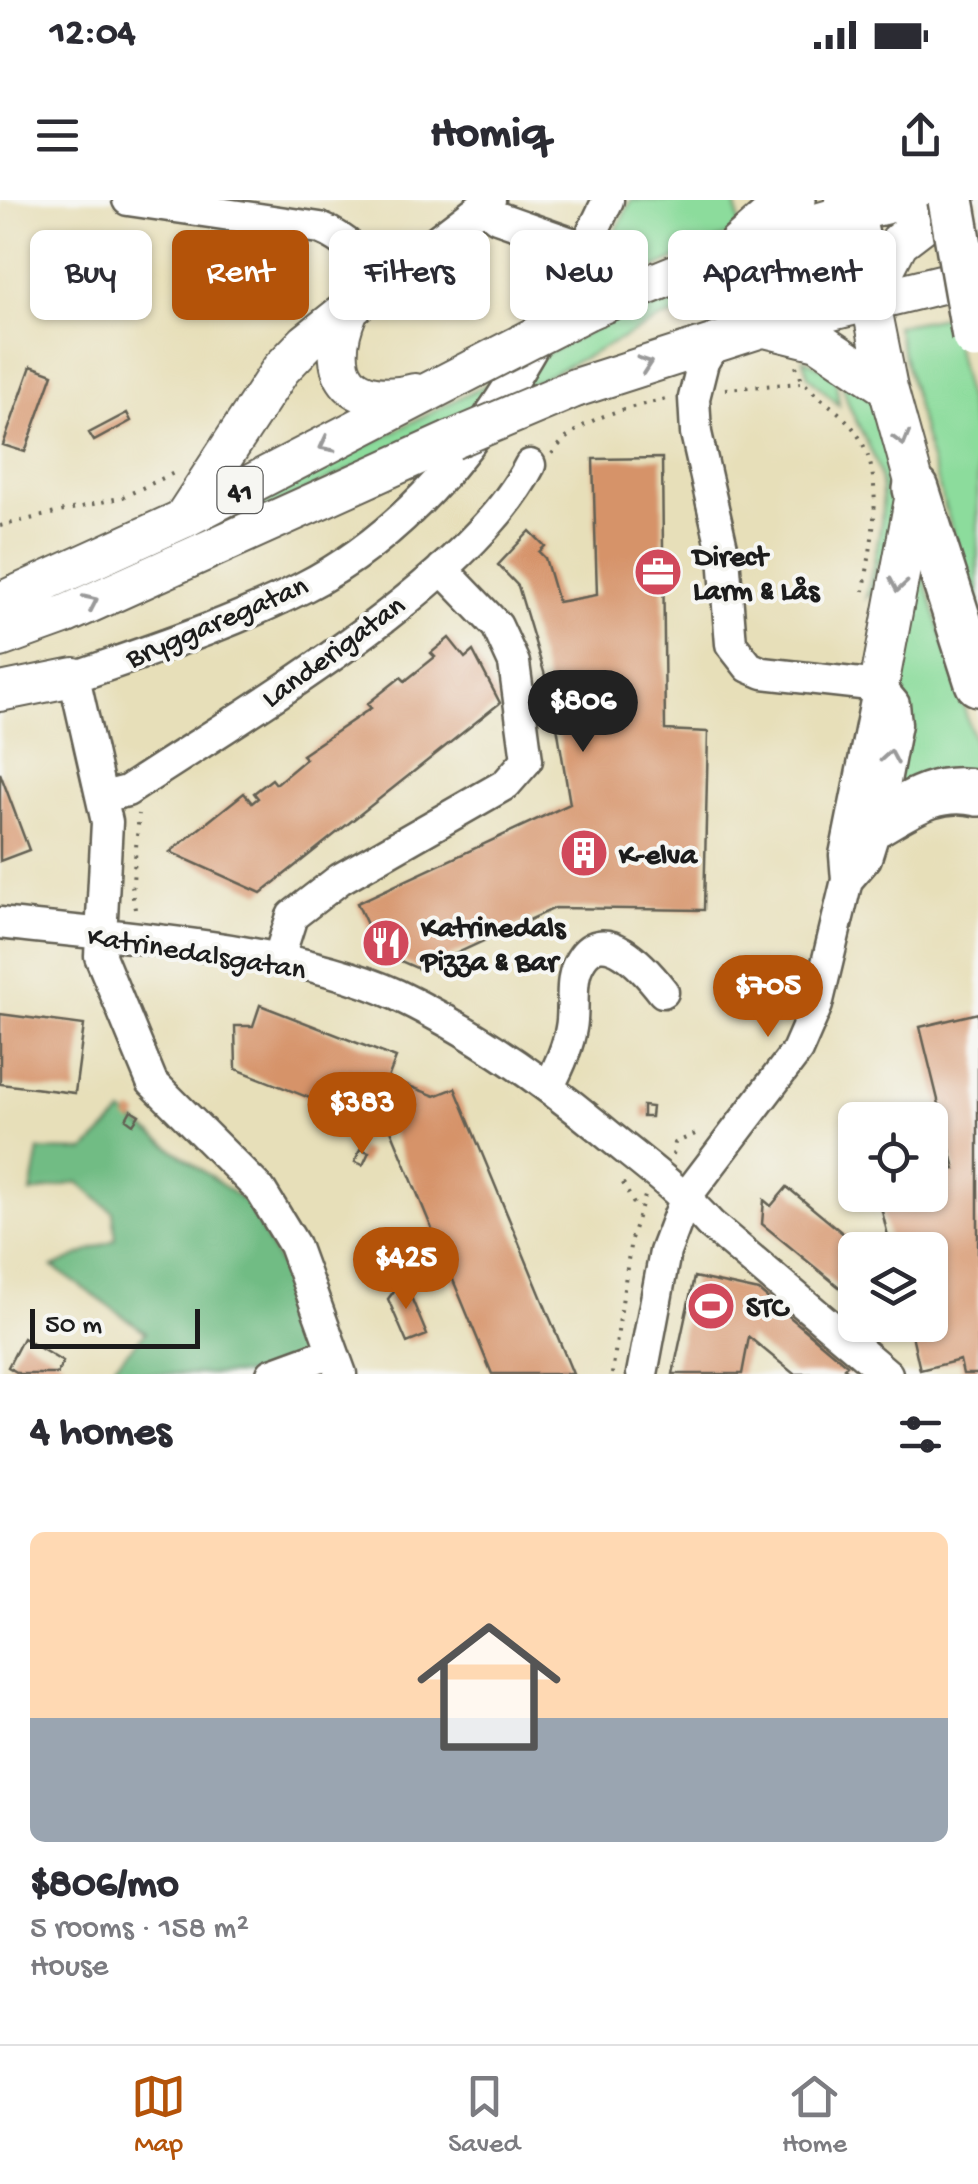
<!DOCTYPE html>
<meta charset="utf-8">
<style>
:root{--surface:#fff;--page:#f7f7f7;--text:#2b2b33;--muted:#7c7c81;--line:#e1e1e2;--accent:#b45309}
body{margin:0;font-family:"Gochi Hand",sans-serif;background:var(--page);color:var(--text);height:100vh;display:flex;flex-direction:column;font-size:38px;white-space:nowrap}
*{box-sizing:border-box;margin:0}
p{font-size:32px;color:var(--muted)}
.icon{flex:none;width:55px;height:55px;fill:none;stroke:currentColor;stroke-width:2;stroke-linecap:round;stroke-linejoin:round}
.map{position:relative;height:1174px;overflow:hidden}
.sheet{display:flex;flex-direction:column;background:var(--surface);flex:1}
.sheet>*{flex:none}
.top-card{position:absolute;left:30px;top:30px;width:920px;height:90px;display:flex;gap:20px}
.buttons{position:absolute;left:838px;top:902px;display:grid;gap:20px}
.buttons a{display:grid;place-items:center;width:110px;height:110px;border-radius:15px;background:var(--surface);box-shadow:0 2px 8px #0004;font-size:50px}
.scale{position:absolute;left:30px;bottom:25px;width:170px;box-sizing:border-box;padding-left:10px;border:5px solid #1c1c1c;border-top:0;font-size:28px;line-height:35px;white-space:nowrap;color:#1c1c1c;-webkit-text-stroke:8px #f6f6f2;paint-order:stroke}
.price{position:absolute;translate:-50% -85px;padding:0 22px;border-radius:35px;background:var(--accent);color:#fff;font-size:32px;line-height:65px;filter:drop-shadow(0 2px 5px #0008)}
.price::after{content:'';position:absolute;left:50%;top:60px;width:30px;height:22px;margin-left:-15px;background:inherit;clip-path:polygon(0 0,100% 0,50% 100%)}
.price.on{background:#222;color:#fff}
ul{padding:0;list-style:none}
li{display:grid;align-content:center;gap:20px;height:530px;padding:0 30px}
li+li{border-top:2px solid var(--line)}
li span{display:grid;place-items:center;height:310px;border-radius:15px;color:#555}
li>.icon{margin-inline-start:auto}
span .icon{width:180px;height:180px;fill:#fffc;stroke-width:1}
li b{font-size:42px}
h2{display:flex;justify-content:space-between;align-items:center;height:120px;padding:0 30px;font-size:42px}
.tag{padding:0 35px;border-radius:15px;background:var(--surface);box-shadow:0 2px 8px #0004;font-size:35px;line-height:90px}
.tag.on{background:var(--accent);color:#fff}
.status{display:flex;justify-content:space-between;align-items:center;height:70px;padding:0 50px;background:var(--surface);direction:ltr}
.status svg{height:28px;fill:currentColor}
header{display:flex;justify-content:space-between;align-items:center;height:130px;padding:0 30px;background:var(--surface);font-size:45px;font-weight:800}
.dock{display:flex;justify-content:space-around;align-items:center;height:140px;border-top:2px solid var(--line);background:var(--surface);font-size:28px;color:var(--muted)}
.dock a{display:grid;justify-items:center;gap:5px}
.dock .on{color:var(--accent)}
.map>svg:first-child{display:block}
.green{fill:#8cdc9c;stroke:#547c5c;stroke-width:2.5}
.forest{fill:#71bc84;stroke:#466c50;stroke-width:2.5}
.building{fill:#d69369}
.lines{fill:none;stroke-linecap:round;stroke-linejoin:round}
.minor-casing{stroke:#636053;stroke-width:35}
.major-casing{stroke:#636053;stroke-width:42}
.highway-casing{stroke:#636053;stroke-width:50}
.path{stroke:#636053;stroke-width:4;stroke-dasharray:2.5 8;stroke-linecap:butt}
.minor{stroke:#fff;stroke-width:30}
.major{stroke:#fff;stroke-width:38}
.highway{stroke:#fff;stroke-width:45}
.major-bridge-casing{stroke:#636053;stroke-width:42;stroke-linecap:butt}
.highway-bridge-casing{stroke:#636053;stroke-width:50;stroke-linecap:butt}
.major-bridge{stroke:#fff;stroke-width:38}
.highway-bridge{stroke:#fff;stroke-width:45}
.oneway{stroke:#999}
.labels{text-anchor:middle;stroke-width:8;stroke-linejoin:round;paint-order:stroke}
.shield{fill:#f6f6f2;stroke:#5d5d5c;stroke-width:2.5}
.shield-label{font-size:28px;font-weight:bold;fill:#1c1c1c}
.poi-label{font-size:30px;font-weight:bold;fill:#1c1c1c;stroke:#f6f6f2;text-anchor:start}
.street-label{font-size:30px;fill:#1c1c1c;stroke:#f6f6f2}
</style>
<div class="status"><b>12:04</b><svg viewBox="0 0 49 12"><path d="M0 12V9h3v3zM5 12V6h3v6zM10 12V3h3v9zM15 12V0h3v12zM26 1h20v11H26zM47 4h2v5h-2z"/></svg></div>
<header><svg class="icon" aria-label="menu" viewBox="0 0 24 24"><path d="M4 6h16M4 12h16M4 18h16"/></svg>Homiq<svg class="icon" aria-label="share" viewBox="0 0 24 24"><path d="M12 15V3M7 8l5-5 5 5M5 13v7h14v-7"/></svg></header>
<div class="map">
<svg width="978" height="1174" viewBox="0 0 978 1174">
<rect width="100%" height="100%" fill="#f6f6f2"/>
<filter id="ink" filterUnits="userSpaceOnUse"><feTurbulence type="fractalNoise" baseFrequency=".01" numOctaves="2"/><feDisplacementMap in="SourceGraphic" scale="20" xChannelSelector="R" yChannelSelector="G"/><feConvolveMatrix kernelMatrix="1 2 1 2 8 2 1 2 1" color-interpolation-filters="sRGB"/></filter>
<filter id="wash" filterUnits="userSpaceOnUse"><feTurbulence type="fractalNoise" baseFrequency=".0048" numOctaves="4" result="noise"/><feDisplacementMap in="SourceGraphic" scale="40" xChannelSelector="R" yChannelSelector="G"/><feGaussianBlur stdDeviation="2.25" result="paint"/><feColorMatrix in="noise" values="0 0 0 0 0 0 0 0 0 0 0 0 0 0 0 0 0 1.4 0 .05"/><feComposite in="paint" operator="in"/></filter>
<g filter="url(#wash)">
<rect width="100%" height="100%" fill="#e7dfb9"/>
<path class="green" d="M631,0H735L740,30L582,100Z
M843,32L852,70L661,119L467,216L57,405L0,412L267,296L642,105Z
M949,116L978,247V416L929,254L896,126Z
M803,159L835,173L839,205L808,176Z
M842,175L862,185L872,202L898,280L887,362L879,361L872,393L866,398C874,357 890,309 878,268C867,234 844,210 842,175Z
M920,363L978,554V581L890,601L906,501L898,477Z"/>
<path class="forest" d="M123,913L247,1003L317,1135L316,1174H106L146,1132L53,1067L116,1039L113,1012L78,982L31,993L39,950L85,951Z"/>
<g id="blocks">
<path class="building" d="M31,166L53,174L25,252L3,245Z
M127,213L131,221L94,241L89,233Z
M662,258L665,530L708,532L704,710L555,708L421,770L380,752L357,703L570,604L553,502L518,386L498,365L530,331L545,346L539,352L545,358L558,402L597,395L593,259Z
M449,438L465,458L473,451L500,503L261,693L170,652L244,593L252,603L258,598L254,593L272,579L276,584L306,559L302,555L371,508L367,504L401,477L405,481L435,457L431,453Z
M0,573L29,650L0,661Z
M260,805L396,858L388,878L435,896L455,888L573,1174H492L391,930L236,869L235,826H253Z
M978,813V1174H963L960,1160L920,1170L911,1130L895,1134L885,1125H930V1050H870L890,1044L878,995H930V975L955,969L920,827Z
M0,814L84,825L75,893L0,884Z
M643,906L652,907L651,917H643Z
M131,910L139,915L133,924L126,919Z
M360,949L369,952L363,965L355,962Z
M787,987L863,1050H855V1100L762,1024L764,1000L771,1006Z
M694,1077L759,1091L847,1165L844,1168L852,1174H794L749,1137L742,1174H673Z
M403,1078L427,1135L407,1143L388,1099L394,1091L391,1083Z
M23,1138L63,1162L57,1174H20L8,1167Z"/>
</g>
</g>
<g filter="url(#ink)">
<use href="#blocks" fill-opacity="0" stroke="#636053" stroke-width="2.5"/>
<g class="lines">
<g class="minor-casing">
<path id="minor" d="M128,0L320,28C350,40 362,58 381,83L490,0
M483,5L497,17L585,48
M715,142L703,162L694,198L696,233L724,356L731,444L749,467L763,473L879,486
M103,597L127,591C241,515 469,384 530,265
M847,680L866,658L877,623L896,524L894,504L879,486
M0,723C118,737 291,746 397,795C472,831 538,877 601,929C638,960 678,988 710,1024L887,1174
M278,760L292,716L340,679L506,584L527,560L514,463L497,426L442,369
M549,886C558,869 568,847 571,828C575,808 569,783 578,765C601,717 646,770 663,792
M272,1174L332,1152
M341,1174L294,1045L261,991L152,882L100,756L107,622L74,477C151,450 229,425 302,388C456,310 537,149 608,0
M642,1174L665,1052L686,997L797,851L817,805L847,680L845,655L879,486"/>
</g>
<g class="major-casing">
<path id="major" d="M586,111C691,67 794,23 906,0
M348,112C323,173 349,209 415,193
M765,128L818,141L888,188
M575,188L762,128L978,75
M184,317L281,169L306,143L381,83
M0,402L183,319L475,168
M0,438L64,415L452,240
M879,486L916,289L888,188L870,98L899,42L954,0
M0,492L74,477"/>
</g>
<g class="highway-casing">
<path id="highway" d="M848,0L870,98
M740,47L793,0
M916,289L978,483
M877,623C911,603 938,584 978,593"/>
</g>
<path class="path" d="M796,166C804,191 823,198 841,215C892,262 872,333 864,391
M725,189L800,183
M552,254C578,217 624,209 666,199
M0,326L123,297L176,272
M135,709L132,692L139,614
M673,955L675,943L700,932
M623,983L637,1010
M612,1174L631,1039L645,996"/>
<use href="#minor" class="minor"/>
<use href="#major" class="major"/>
<use href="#highway" class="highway"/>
<g class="major-bridge-casing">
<path id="major-bridge" d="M475,168L586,111
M452,240L575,188"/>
</g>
<g class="highway-bridge-casing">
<path id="highway-bridge" d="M951,0L975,136"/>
</g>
<use href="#major-bridge" class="major-bridge"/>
<use href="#highway-bridge" class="highway-bridge"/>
</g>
<defs><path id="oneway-chevron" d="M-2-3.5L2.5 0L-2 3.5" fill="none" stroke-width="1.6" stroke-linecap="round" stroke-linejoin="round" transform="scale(2.5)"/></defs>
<g class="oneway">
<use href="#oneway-chevron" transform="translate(645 164) rotate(-19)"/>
<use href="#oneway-chevron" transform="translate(902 239) rotate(74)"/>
<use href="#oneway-chevron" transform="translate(326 245) rotate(153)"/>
<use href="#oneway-chevron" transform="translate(898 385) rotate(100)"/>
<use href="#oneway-chevron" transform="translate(91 402) rotate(-25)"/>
<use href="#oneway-chevron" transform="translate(890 557) rotate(-80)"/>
</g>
</g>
<defs>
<g id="office-disc" transform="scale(2.5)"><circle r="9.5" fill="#d1495b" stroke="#f6f6f2"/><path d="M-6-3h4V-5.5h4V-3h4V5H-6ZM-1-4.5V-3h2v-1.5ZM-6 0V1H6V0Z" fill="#fff"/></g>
<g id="building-disc" transform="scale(2.5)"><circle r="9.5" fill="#d1495b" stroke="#f6f6f2"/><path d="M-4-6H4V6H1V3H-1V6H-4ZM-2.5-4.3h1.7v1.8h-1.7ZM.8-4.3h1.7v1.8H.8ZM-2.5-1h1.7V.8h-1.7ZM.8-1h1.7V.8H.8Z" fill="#fff"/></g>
<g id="restaurant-disc" transform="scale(2.5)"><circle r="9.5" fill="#d1495b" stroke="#f6f6f2"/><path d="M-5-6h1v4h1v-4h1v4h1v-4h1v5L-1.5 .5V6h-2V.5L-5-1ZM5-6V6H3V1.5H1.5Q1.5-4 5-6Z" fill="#fff"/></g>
<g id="stadium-disc" transform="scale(2.5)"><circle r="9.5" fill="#d1495b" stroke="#f6f6f2"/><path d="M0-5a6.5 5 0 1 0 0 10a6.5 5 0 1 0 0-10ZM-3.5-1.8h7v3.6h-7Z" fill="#fff"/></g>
</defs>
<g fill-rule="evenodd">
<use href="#office-disc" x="658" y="372"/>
<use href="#building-disc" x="584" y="653"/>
<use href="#restaurant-disc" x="386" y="743"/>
<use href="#stadium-disc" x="711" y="1106"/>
</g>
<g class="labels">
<rect class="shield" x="217.5" y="267" width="45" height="46" rx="8"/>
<g class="shield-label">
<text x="240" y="300">41</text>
</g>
<g class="poi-label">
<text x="693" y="365">Direct<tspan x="693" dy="34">Larm &amp; Lås</tspan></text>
<text x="619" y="663">K-elva</text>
<text x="421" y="736">Katrinedals<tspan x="421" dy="34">Pizza &amp; Bar</tspan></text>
<text x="746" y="1116">STC</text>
</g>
<g class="street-label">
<text transform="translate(216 420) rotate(-23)" y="10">Bryggaregatan</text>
<text transform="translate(332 450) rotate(-36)" y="10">Landerigatan</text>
<text transform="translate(197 751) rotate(9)" y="10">Katrinedalsgatan</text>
</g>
</g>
</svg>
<div class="buttons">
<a><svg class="icon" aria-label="locate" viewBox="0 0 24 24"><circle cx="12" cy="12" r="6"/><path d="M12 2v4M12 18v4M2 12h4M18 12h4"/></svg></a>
<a><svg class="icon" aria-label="layers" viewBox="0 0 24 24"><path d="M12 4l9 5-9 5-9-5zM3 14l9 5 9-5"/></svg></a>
</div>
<div class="scale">50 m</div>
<b class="price on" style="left:583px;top:555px">$806</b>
<b class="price" style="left:768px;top:840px">$705</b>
<b class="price" style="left:362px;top:957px">$383</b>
<b class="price" style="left:406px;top:1112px">$425</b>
<div class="top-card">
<a class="tag">Buy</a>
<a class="tag on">Rent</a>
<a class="tag">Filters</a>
<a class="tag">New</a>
<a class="tag">Apartment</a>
</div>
</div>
<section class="sheet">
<h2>4 homes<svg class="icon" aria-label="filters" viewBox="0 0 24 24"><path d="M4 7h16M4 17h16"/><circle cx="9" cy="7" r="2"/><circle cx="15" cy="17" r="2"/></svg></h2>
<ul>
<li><span style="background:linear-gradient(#ffd9b3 60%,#9aa5b1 0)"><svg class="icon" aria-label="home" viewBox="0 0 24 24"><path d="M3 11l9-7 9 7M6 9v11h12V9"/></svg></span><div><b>$806/mo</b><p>5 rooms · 158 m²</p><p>House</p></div></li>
</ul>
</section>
<nav class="dock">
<a class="on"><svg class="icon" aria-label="map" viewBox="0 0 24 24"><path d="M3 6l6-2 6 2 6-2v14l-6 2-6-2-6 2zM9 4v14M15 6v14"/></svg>Map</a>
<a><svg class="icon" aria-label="saved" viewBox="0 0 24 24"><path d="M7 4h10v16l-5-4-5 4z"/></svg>Saved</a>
<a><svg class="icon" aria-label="home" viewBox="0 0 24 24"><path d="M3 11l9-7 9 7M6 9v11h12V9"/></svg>Home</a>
</nav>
